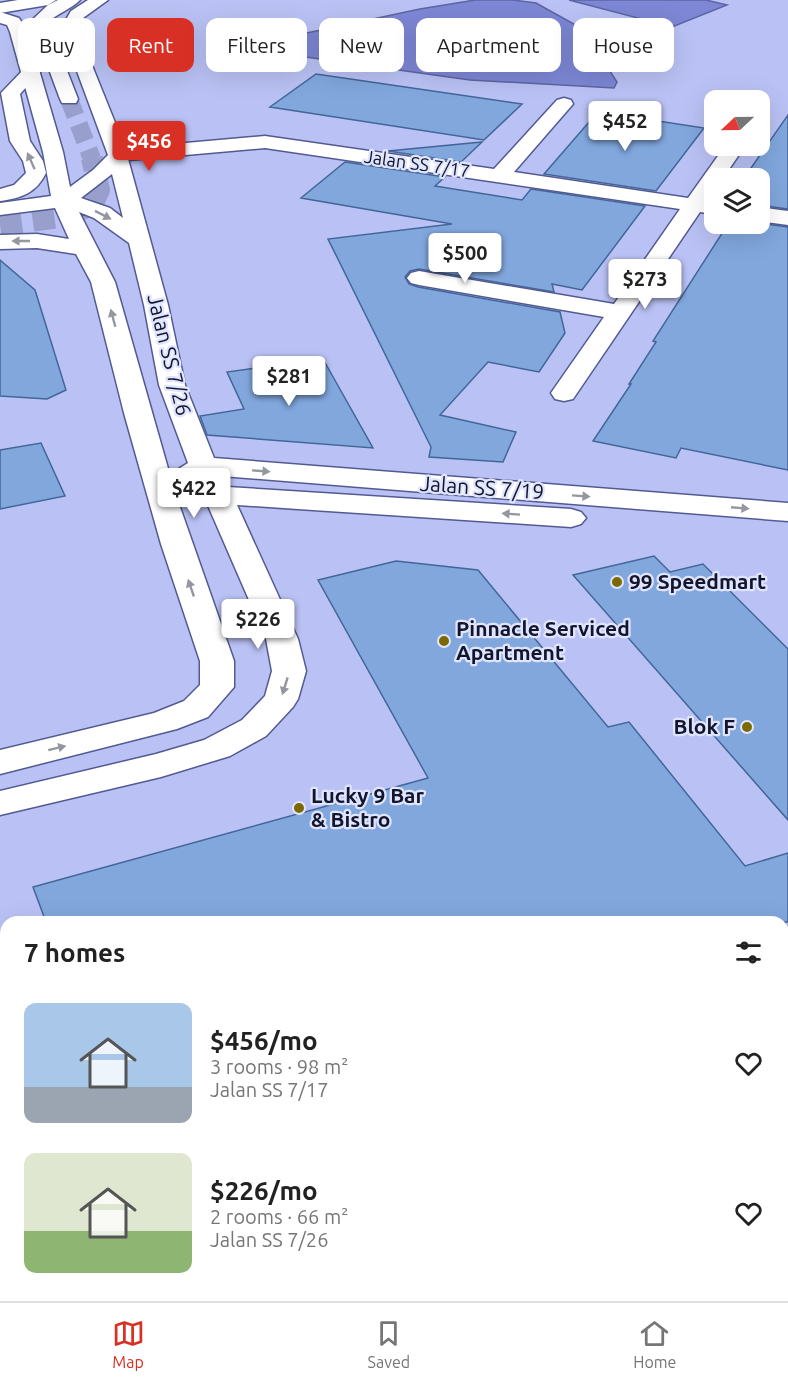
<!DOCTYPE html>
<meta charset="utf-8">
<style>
:root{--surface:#fff;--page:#f2f2f2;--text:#222;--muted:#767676;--line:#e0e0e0;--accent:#d93025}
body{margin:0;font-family:Ubuntu,sans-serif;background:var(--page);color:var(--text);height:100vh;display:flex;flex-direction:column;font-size:22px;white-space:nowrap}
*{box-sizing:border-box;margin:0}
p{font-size:20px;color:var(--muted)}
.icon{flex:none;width:33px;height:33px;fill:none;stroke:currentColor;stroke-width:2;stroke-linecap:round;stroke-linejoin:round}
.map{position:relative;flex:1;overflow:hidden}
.drawer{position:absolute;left:0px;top:916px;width:789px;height:386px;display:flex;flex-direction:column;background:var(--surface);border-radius:18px 18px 0 0;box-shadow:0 6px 24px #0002}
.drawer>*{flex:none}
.banner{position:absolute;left:18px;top:18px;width:753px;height:54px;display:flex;gap:12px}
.needle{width:39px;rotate:248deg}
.fabs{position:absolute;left:704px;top:90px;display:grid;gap:12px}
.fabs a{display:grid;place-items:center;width:66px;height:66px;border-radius:12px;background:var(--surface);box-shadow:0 6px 24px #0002;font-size:30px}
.price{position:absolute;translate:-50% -51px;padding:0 14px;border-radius:6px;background:#fff;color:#222;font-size:20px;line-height:39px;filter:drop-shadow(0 2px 3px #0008)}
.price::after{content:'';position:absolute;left:50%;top:36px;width:18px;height:14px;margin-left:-9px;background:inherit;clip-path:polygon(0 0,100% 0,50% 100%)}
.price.active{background:var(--accent);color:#fff}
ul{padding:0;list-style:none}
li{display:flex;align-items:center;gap:18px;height:150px;padding:0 24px}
li span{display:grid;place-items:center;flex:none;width:168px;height:120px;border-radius:12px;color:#555}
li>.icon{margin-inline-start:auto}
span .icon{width:72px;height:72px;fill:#fffc;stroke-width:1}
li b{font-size:26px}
h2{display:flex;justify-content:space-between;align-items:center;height:72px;padding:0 24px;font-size:26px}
.tag{padding:0 21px;border-radius:12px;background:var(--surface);box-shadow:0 6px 24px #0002;font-size:21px;line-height:54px}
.tag.active{background:var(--accent);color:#fff}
.tabs{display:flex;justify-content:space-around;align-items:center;height:84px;border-top:2px solid var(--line);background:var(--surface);font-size:16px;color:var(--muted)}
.tabs a{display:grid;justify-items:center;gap:3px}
.tabs .active{color:var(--accent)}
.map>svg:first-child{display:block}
.water{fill:#7d87d5;stroke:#5d65a2;stroke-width:1.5}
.building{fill:#81a7dd;stroke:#436698;stroke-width:1.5}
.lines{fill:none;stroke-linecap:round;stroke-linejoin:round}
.secondary-tunnel-far1{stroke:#989fcd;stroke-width:18;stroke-dasharray:18 9;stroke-linecap:butt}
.secondary-tunnel{stroke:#989fcd;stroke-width:22;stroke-dasharray:22 11;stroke-linecap:butt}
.street-casing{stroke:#535a92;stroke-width:3}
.secondary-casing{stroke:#535a92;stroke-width:3}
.street{fill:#fff;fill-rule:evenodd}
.secondary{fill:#fff;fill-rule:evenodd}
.oneway{fill:#9496a0}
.poi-dot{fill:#7c6a01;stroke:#e0e5ff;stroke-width:2}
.labels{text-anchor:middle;stroke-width:4.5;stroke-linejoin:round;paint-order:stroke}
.far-street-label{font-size:18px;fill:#12152b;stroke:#e0e5ff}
.street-label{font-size:21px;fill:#12152b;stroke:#e0e5ff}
.poi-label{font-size:21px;font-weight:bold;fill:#12152b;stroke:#e0e5ff;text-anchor:start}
</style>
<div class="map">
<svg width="788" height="1301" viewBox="0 0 788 1301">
<rect width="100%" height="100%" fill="#bac2f5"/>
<path class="water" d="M475,0H513L536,3L583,29L617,82L614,88L470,80L284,54L270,51L265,46L269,41L420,9Z
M569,0H706L727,5L672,27Z"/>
<path class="building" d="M316,74L522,104L484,140L270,107Z
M596,114L658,121L704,128L656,191L544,174Z
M788,115V209L759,205V178H744Z
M482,142L461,162L388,151Z
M345,162L445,177L435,186L522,200L531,189L645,206L582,290L552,284L554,292L419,269L410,271L405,277L409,284L418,287L560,312L565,333L539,372L488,362L440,415L516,432L503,462L429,457L431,447L328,239L452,224L301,198Z
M759,223L788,227V470L681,448L676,458L593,441L631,384H629L656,342L653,341L728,224Z
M0,260L35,290L66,390L47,399L0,396Z
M323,359L373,448L207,435L200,416L244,409L227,372Z
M41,443L65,496L0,509V450Z
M654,556L670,572L703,564L788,649V820L573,575Z
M396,561L478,570L608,727L629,722L745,866L788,853V922H46L33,887L428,778L318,580Z"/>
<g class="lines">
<path class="secondary-tunnel-far1" d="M69,99L92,159"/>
<path class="secondary-tunnel" d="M0,225L60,217L92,205L99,190L92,158"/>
<g class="street-casing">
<path id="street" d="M18,0H56L48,5L0,13V3Z
M31,67L37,68L40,72L20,94L30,141L43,161L46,173C36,193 22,198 0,201V189L14,185L26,173L23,161L10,141L1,93L25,68Z
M564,98L571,100L573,104L514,172L688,198L725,146H745L723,178H714V192L708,201L714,202V214L700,212L573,399L564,401L555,399L551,393L604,317L419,285L411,283L407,278L411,273L419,271L614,304L680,209L265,148L118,161L111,159L108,155L111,151L118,149L265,136L494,169L557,100Z
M759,207L788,211V225L759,221Z"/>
</g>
<g class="secondary-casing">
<path id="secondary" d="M58,0H80C73,8 58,13 48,22L78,99L76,103H62L60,99L31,21L48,5Z
M88,0H108L83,18L77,28L118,130L140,140L183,146L186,150L183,154L176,156L125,148L168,305L185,385L214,458L788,503V521L222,476L228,487L571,509L581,512L586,518L581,524L571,527L237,505L298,639L306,671L298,699L293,707L266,736L230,756L161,777L0,815V791L156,754L204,740L242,720L265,696L272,671L266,639L206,501L189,494L180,507L234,661V687L208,717L177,729L0,774V750L154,713L184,701L200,685V661L161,544L124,413L91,282L76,254L37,248L0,249V235L37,234L69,239L55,208L0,215V203L51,196L43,152L10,32L7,25L0,23V12L19,18L28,32L63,152L70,187L93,170L108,155L61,28L71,11ZM112,174L123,218L110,208L81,198ZM79,212L94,218L129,243L144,305L159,385L188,463L180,468L171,479L115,282Z"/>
</g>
<use href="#street" class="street"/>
<use href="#secondary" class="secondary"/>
</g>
<defs><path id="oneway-solid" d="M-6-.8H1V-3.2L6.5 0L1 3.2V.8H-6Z" transform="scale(1.5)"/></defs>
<g class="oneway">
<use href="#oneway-solid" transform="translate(31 161) rotate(-114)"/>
<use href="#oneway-solid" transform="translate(103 215) rotate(27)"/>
<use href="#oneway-solid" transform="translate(21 241) rotate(-180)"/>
<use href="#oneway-solid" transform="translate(113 318) rotate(-105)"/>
<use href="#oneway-solid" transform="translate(261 471) rotate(4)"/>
<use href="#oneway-solid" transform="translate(581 496) rotate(4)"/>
<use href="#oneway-solid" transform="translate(740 508) rotate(5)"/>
<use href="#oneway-solid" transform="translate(511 514) rotate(-176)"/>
<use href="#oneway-solid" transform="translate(191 588) rotate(-109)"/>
<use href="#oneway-solid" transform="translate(285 686) rotate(107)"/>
<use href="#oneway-solid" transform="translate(57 748) rotate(-14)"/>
</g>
<g class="poi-dot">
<circle cx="617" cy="582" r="6"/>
<circle cx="444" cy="641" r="6"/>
<circle cx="747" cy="727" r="6"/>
<circle cx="299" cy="808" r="6"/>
</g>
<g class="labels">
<g class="far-street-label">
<text transform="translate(417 164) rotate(8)" y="6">Jalan SS 7/17</text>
</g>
<g class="street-label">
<text transform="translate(169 355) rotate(76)" y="7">Jalan SS 7/26</text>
<text transform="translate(482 488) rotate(4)" y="7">Jalan SS 7/19</text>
</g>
<g class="poi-label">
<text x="629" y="589">99 Speedmart</text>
<text x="456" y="636">Pinnacle Serviced<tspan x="456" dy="24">Apartment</tspan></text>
<text x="735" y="734" text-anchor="end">Blok F</text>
<text x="311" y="803">Lucky 9 Bar<tspan x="311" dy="24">&amp; Bistro</tspan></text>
</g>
</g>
</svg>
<div class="fabs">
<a><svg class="needle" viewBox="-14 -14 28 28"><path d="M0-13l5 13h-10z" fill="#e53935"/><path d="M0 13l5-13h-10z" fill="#767676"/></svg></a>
<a><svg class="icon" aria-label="layers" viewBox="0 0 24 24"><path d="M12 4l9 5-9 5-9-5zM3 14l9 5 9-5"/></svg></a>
</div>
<b class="price" style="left:625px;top:152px">$452</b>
<b class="price active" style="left:149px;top:172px">$456</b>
<b class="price" style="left:465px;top:284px">$500</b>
<b class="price" style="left:645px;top:310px">$273</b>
<b class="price" style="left:289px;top:407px">$281</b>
<b class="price" style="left:194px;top:519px">$422</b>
<b class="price" style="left:258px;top:650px">$226</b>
<div class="banner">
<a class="tag">Buy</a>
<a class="tag active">Rent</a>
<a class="tag">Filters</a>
<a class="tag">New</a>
<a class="tag">Apartment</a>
<a class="tag">House</a>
</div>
<section class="drawer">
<h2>7 homes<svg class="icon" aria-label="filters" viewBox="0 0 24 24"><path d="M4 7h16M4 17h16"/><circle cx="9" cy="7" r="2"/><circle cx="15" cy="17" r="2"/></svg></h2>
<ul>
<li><span style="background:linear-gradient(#a9c7e8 70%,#9aa5b1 0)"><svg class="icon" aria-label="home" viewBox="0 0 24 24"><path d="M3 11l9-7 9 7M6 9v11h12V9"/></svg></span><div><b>$456/mo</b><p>3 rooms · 98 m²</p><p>Jalan SS 7/17</p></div><svg class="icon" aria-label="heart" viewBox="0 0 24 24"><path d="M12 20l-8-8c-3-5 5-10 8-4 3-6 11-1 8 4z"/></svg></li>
<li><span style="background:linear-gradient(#dfe7d0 65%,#8fb573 0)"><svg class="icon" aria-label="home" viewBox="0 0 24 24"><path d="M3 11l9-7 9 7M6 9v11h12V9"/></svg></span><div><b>$226/mo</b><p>2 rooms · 66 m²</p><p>Jalan SS 7/26</p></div><svg class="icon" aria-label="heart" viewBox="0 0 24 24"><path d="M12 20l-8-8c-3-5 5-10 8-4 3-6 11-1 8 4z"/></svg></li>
</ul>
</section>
</div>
<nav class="tabs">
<a class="active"><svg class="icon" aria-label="map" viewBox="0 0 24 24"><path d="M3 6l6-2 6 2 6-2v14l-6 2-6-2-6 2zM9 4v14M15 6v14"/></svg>Map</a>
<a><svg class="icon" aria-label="saved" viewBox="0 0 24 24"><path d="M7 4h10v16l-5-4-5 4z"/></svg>Saved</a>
<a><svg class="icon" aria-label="home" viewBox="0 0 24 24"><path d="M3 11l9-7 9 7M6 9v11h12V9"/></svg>Home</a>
</nav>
